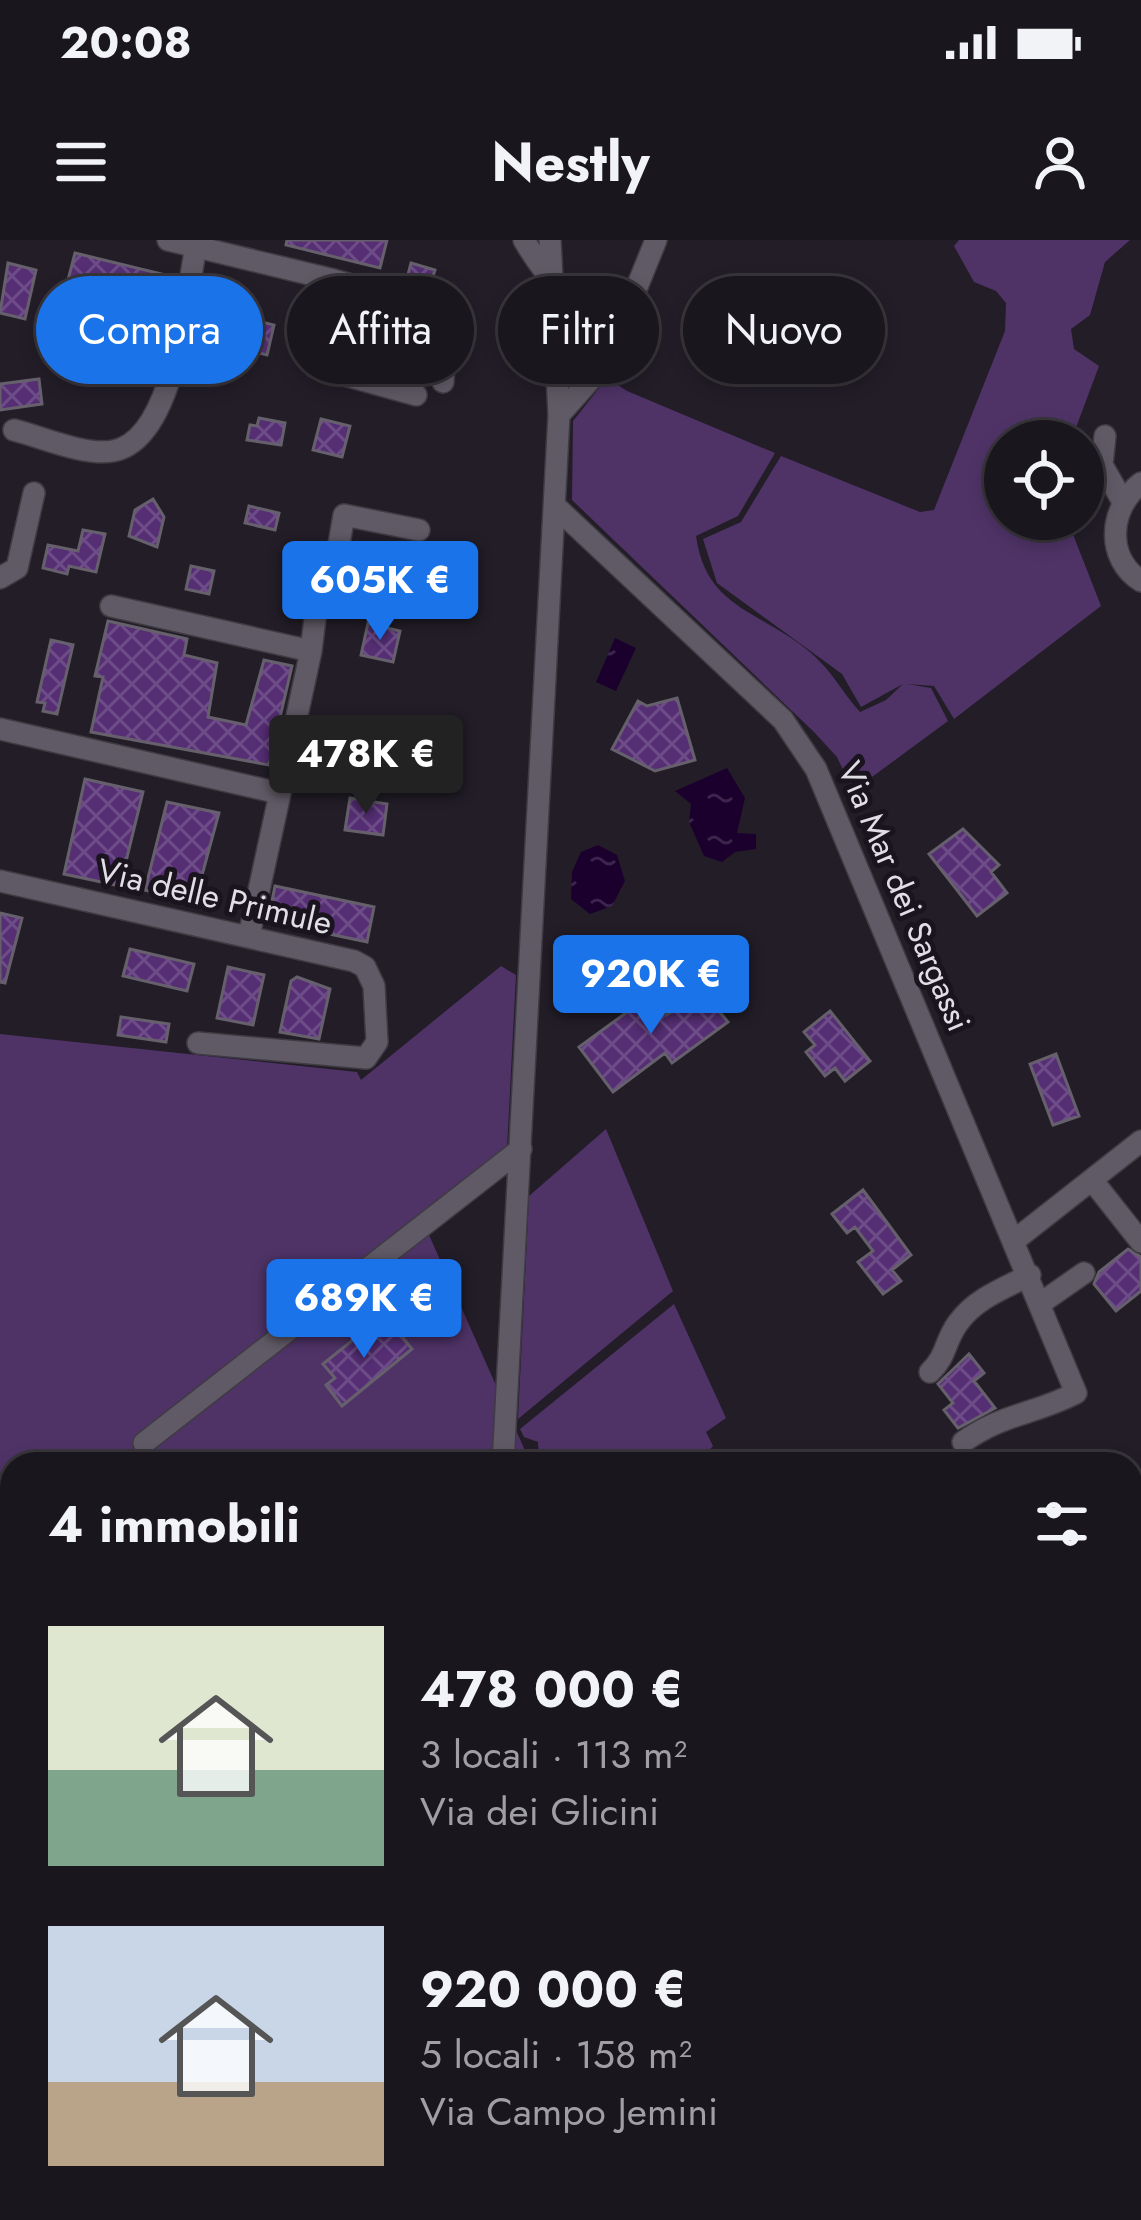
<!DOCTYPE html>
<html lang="it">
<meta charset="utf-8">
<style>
:root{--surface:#1a161d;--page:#27232a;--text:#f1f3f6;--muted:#9f9fa4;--line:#38353b;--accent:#1a73e8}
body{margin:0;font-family:Jost,sans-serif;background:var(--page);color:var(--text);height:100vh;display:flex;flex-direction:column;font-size:45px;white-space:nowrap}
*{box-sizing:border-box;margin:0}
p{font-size:39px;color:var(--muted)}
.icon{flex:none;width:66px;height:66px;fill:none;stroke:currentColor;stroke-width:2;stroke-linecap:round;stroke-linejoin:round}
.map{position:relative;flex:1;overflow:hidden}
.drawer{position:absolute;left:0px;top:1212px;width:1143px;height:768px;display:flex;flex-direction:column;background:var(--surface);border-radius:36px 36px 0 0;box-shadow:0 6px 18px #0003,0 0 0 3px var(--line)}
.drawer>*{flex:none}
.top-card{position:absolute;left:36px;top:36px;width:1071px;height:108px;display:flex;gap:24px}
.controls{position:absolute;left:984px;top:180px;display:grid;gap:24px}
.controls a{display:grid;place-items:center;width:120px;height:120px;border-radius:50%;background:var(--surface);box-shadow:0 6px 18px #0003,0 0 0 3px var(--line);font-size:60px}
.price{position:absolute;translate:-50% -102px;padding:0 27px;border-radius:12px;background:var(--accent);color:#fff;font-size:39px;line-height:78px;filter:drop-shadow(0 3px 6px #0008)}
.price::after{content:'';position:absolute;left:50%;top:72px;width:36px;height:27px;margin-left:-18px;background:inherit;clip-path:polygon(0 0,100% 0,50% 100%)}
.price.active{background:#222;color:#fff}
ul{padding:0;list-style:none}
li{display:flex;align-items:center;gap:36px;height:300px;padding:0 48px}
li span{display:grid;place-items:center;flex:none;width:336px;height:240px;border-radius:0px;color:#555}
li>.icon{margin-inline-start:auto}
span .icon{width:144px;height:144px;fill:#fffc;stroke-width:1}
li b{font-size:51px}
h2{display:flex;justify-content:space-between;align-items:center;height:144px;padding:0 48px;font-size:51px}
.chip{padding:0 42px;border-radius:54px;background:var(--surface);box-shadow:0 6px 18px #0003,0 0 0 3px var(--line);font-size:42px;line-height:108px}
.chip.active{background:var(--accent);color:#fff}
.status{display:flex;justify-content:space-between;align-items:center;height:84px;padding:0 60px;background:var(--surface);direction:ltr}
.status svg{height:33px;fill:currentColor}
header{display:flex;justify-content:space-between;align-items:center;height:156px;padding:0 48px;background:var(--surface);font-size:54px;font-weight:700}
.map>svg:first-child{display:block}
.green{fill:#4f3367}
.water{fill:url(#water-ripples)}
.building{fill:url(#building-cross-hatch);stroke:#66606d;stroke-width:3}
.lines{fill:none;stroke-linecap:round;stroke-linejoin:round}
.minor-casing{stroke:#3f3b43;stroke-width:24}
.minor{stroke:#605a66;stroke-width:21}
.labels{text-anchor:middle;stroke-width:10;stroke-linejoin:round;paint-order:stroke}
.street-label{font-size:33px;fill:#e2dee6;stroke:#19141e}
</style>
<div class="status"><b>20:08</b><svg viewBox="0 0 49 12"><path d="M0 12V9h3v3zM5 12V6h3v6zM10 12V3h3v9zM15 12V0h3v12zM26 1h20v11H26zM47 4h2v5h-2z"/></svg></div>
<header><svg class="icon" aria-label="menu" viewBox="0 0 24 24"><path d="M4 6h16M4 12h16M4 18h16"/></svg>Nestly<svg class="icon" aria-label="person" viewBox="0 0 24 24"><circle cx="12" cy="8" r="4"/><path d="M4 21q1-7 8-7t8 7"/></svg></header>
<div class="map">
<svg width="1141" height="1980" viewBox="0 0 1141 1980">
<defs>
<pattern id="water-ripples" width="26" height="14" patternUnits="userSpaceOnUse" patternTransform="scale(3)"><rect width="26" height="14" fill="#1b002e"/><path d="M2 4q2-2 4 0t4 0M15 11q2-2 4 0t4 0" fill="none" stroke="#3c254c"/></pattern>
<pattern id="building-cross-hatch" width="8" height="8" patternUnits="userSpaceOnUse" patternTransform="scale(3)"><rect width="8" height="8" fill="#552e74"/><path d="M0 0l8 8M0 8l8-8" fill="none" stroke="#6d4c88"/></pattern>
</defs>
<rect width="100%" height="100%" fill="#221d27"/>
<path class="green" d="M959,0H1130L1105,22L1090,75L1071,89L1074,109L1099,126L1071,201H1005V279H1067L1101,366L954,479L934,446L907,444L931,448L948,481L853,551L837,517L814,492L572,260L573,181L607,138L627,151L775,213L738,276L696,296C706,370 763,371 811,413C832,431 842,452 860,472L886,460L903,444L861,467L842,434L717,343L703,299L741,282L781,216L920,272L934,270L1005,91L1006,63L996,51L974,42L954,6Z
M501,726L516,735L507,909L421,977L531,1224H12V1968H861L867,1980H0V794L357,832L361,840Z
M606,889L673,1051L518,1179L529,956Z
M674,1064L726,1178L706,1192L713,1206L697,1224H539L538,1202L524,1197L520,1189Z
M1141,1859V1980H972L964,1968H1131V1860Z"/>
<path class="water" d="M615,398L636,408L616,451L596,442Z
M727,528L745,558L737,593L756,594V609L735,612L722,622L704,616L689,582L691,564L675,551Z
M598,605L617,615L625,641L612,666L590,674L571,659L572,632L581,612Z"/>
<path class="building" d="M287,0H387L380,28L286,5Z
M75,13L166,35L160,61L68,40Z
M8,23L36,30L25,79L0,73Z
M411,23L435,30L429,48L406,42Z
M735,65L764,78L761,86L786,97L771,132L729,114L737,96L724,91Z
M62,69L153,89L147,116L56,97Z
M233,75L274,85L267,115L226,105Z
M343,76L397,93L398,88L421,93L411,138L389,132L390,127L334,117Z
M39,139L42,164L0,170V144Z
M259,178L285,183L281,205L247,200L250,185L257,186Z
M321,179L350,186L342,217L313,210Z
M153,259L164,277L157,307L129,296L135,270Z
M249,266L279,273L275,290L245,283Z
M83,290L105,294L96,332L69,326L67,334L43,328L48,305L78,311Z
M354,308L407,319L398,362L383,359L385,350L348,342Z
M191,326L214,331L209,354L186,349Z
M108,381L187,399L184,415L217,423L208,477L246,485L264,420L292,426L269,525L91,492L103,437L95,436Z
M368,383L400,391L393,422L361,415Z
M51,400L73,405L57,474L43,471L45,463L37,462Z
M677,458L695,520L655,531L612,509L638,461L647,466Z
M85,539L143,552L120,646L64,634Z
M350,558L387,564L383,595L345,590Z
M167,562L219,573L195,661L145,650Z
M963,589L999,625L991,632L1007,653L977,676L929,614Z
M275,646L374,667L367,702L268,681Z
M0,673L22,678L5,743L0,742Z
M130,709L194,724L187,751L123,736Z
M228,727L264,735L253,785L217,778Z
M297,737L330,749L319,799L280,792L291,741Z
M701,750L728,782L672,823L665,813L613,852L579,807L652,754L667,775Z
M830,771L870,821L845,841L835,828L825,836L806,812L815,805L804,792Z
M121,777L169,784L166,802L118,795Z
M1056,814L1079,876L1053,885L1030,824Z
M863,950L911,1015L892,1030L901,1041L883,1054L858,1022L873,1011L855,987L847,993L832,974Z
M1128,1009L1141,1017V1051L1116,1071L1094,1044L1099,1032Z
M375,1082L385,1094L394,1086L412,1109L342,1166L326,1145L335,1138L323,1124Z
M969,1114L984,1133L974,1141L995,1168L958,1188L944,1170L953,1163L938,1144Z"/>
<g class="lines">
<g class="minor-casing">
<path id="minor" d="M168,0L334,40L315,127L416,155
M524,0C542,31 572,71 611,72L632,61
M334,40L446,71L443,142
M559,175L607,121L656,0
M14,190C42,197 84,216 113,211C175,200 186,57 196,6
M1105,196L1102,225L1123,262
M1141,243C1109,268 1105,318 1141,341
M555,266L783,480L816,529L1076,1153C1033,1175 1004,1173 963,1202
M0,338L17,328L34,253
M111,366L311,411
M0,489L279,553
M0,641L354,721L365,727L374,746L377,802L366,818L198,803
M249,696L311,411L319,346L333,339L344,275L419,290
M1092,940L1141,1002
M1015,1000L1141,901
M1041,1063L1084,1033
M930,1132C947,1116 945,1100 958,1083C975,1059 1004,1048 1030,1035
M144,1203L521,909
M503,1224L559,175L550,0
M1131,1705L1141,1699
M0,1811L12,1802
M487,1968L496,1980
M666,1980L687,1968"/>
</g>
<use href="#minor" class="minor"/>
</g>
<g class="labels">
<g class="street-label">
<text transform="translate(215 656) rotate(13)" y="12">Via delle Primule</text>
<text transform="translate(905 656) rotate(67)" y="12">Via Mar dei Sargassi</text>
</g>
</g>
</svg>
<div class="controls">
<a><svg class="icon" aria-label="locate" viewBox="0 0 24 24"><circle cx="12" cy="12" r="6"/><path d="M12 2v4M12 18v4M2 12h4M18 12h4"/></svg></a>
</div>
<b class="price" style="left:380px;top:403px">605K €</b>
<b class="price active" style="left:366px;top:577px">478K €</b>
<b class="price" style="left:651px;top:797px">920K €</b>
<b class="price" style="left:364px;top:1121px">689K €</b>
<div class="top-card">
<a class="chip active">Compra</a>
<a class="chip">Affitta</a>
<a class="chip">Filtri</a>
<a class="chip">Nuovo</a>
</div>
<section class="drawer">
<h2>4 immobili<svg class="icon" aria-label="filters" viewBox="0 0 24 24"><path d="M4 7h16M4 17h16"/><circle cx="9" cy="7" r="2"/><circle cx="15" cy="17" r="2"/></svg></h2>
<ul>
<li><span style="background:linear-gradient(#dfe7d0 60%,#7fa58c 0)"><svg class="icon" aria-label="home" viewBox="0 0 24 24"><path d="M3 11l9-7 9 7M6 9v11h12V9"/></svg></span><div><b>478 000 €</b><p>3 locali · 113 m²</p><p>Via dei Glicini</p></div></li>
<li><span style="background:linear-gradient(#c9d6e8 65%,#b9a48a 0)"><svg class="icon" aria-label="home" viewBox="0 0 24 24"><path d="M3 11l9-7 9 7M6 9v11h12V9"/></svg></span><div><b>920 000 €</b><p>5 locali · 158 m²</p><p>Via Campo Jemini</p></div></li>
</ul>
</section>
</div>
